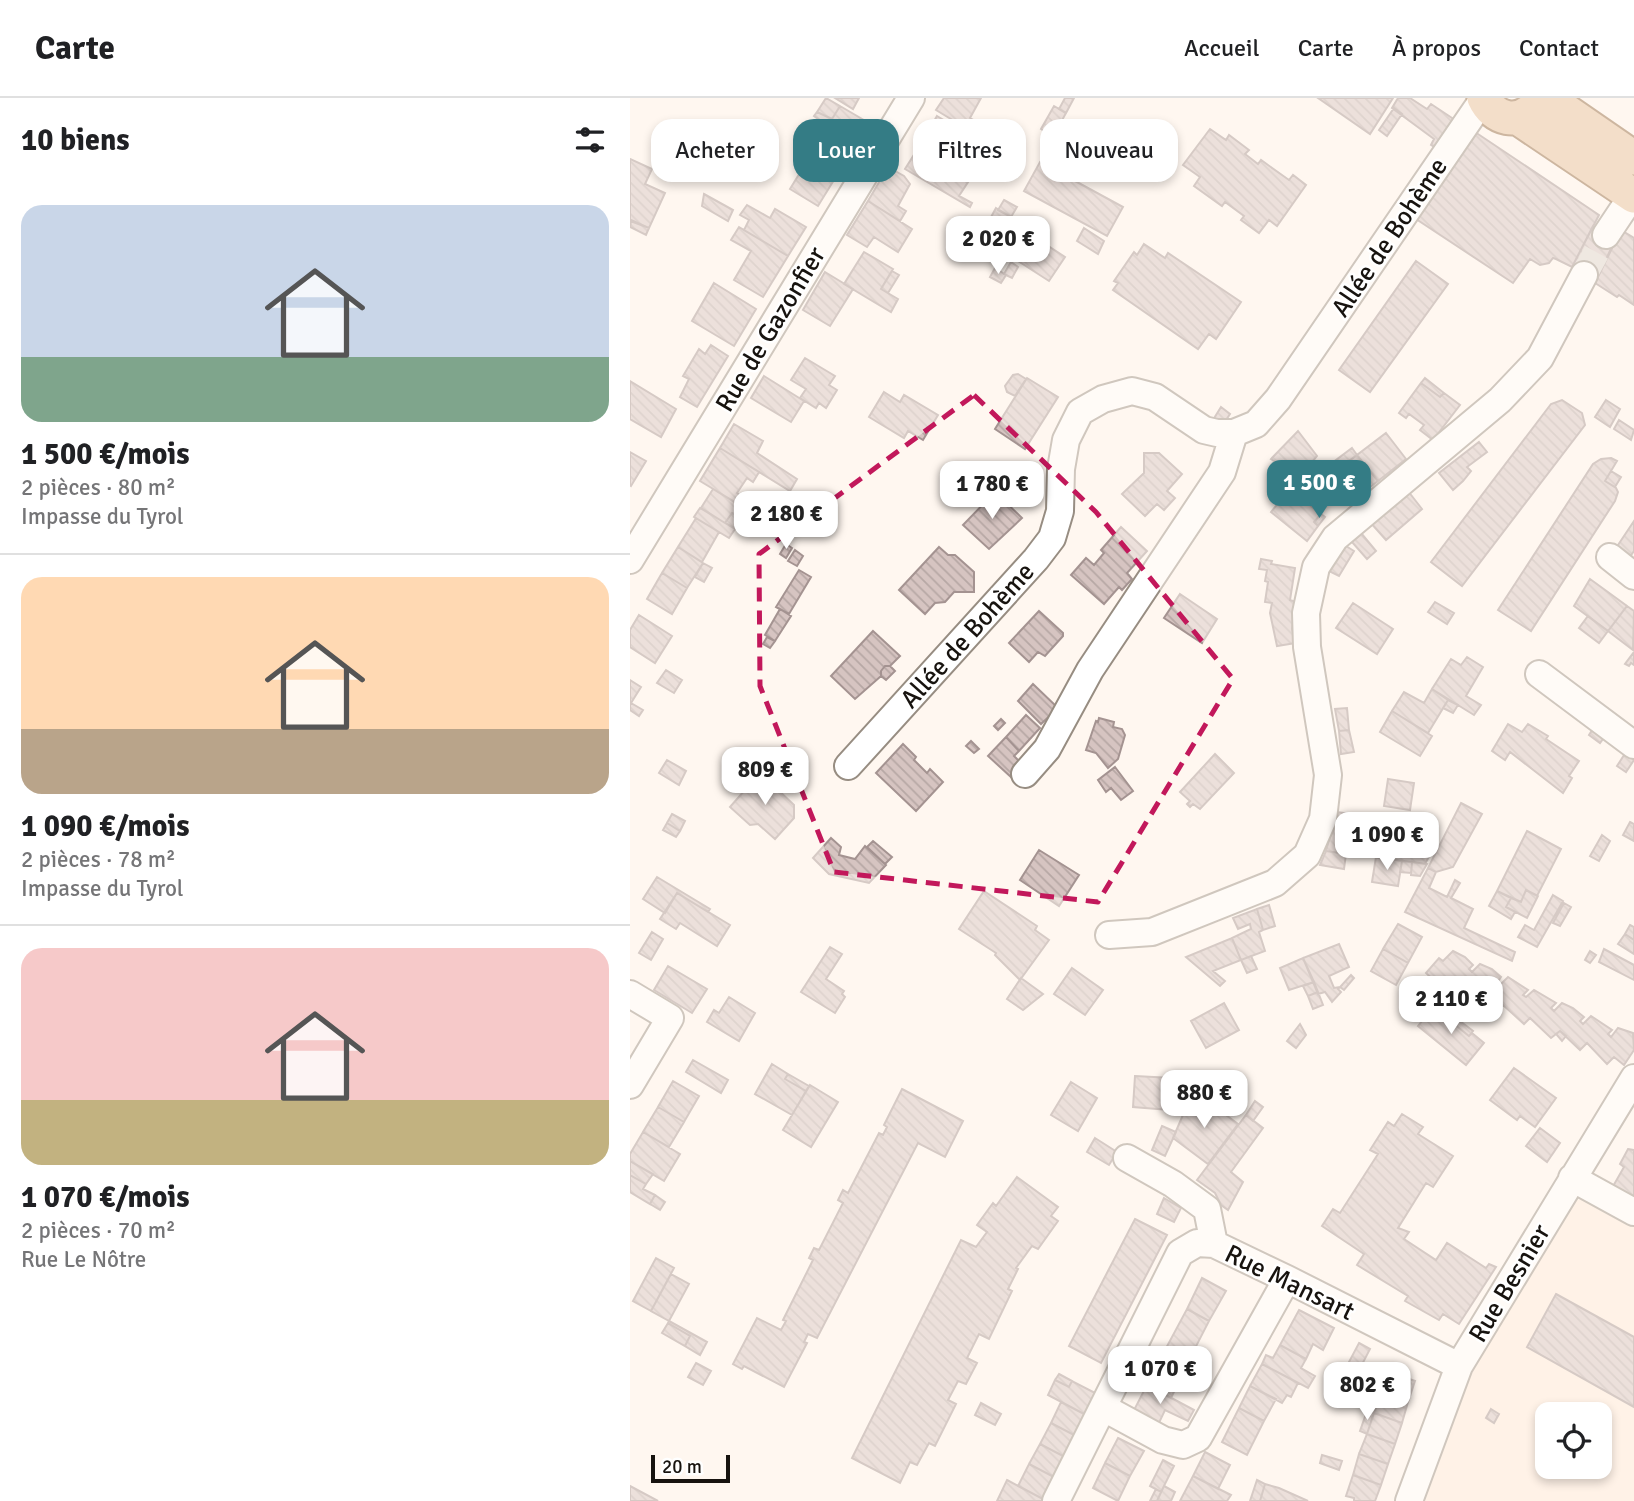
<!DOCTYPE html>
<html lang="fr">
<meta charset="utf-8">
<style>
:root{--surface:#fff;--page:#f6f6f6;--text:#202124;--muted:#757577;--line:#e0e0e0;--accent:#347c85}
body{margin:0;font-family:Signika,sans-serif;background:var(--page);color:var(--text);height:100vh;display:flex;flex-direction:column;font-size:26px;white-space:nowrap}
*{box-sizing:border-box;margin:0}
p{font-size:23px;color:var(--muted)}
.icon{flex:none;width:38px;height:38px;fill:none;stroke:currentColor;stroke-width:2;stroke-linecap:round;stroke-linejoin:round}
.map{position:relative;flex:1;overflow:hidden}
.side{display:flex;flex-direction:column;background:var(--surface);width:630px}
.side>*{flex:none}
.top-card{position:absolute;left:21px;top:21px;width:665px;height:63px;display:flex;gap:14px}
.controls{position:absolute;left:905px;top:1304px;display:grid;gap:14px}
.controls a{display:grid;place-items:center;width:77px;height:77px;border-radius:14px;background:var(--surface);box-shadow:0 4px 10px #0003;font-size:35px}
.scale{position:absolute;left:21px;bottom:18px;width:79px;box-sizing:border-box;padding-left:7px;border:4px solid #17130f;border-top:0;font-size:19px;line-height:24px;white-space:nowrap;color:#17130f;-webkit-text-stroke:5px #fff;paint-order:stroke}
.price{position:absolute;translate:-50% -60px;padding:0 16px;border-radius:14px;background:#fff;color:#222;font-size:23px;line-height:46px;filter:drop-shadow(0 2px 4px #0008)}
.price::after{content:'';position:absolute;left:50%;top:42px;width:21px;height:16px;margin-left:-10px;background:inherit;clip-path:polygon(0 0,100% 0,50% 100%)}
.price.selected{background:var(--accent);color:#fff}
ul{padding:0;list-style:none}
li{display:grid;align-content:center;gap:14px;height:371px;padding:0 21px}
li+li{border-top:2px solid var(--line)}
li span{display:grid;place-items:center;height:217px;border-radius:21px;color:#555}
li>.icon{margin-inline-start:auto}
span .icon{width:126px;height:126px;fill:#fffc;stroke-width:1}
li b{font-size:30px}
h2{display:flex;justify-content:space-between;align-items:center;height:84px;padding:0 21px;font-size:30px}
.pill{padding:0 24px;border-radius:21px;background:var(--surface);box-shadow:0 4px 10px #0003;font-size:24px;line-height:63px}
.pill.selected{background:var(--accent);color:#fff}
header{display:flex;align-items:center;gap:42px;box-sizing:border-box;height:98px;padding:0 35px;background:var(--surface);border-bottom:2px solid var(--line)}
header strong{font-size:33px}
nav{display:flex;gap:38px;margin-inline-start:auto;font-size:24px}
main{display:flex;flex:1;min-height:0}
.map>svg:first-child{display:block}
.education{fill:#feebdb;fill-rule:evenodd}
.building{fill:url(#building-back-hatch);stroke:#a49391;stroke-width:2}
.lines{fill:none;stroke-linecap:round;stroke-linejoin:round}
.minor-tunnel{stroke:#dcd5ce;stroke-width:26;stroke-dasharray:26 13;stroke-linecap:butt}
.minor-casing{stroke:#978d82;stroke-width:30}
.major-casing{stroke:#91673e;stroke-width:37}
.minor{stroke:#fff;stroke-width:26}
.major{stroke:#e4bf9a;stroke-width:33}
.marked{fill:none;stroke:#c2185b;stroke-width:5;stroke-dasharray:14 9;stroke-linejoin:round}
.labels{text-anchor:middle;stroke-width:5;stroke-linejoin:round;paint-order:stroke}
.street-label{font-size:26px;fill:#17130f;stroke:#fff}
</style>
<header>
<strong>Carte</strong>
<nav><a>Accueil</a><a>Carte</a><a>À propos</a><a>Contact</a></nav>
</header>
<main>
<section class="side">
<h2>10 biens<svg class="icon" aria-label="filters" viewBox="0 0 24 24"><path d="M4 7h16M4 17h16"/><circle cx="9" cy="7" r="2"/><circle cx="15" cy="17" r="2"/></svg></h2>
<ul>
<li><span style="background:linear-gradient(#c9d6e8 70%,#7fa58c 0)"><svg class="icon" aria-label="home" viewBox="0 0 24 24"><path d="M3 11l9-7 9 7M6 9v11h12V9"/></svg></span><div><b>1 500 €/mois</b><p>2 pièces · 80 m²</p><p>Impasse du Tyrol</p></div></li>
<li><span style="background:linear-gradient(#ffd9b3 70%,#b9a48a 0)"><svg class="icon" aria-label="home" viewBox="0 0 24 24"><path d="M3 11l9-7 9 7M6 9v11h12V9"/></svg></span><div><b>1 090 €/mois</b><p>2 pièces · 78 m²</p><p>Impasse du Tyrol</p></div></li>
<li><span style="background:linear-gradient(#f6c9c9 70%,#c2b280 0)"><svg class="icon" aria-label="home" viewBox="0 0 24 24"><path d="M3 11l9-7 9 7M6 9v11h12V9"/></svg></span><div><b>1 070 €/mois</b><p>2 pièces · 70 m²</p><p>Rue Le Nôtre</p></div></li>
</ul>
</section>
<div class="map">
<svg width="1004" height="1403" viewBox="0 0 1004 1403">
<defs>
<pattern id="building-back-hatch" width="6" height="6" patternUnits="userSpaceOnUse" patternTransform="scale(1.75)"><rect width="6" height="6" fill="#d6c4c1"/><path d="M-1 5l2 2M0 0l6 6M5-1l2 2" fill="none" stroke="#b7a8a5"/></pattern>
</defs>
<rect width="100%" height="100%" fill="#fff7f0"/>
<path class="education" d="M955,1101L1004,1126V1403H791L832,1279L944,1102ZM917,1316H970V1368H917Z"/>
<path class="building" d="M196,0L210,8L202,21L187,14Z
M205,0H229L223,11Z
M314,0H351L340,20L364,34L359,44L306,12Z
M435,0H444L436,15L429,11Z
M688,0H763L740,36Z
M768,0H780L797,11L801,6L828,24L809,52L801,47L804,41L762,10Z
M210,8L239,25L220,56L199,43L205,33L184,18L187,14L202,21Z
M424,8L436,15L423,39L411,31Z
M764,10L772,16L757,38L749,32Z
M307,18L337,36L329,48L352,62L347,70L295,39Z
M580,31L596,42L599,37L619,52L615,56L628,66L631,62L659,82L663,77L676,87L647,128L639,122L629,135L611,122L614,118L595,104L592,108L564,88L570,79L553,67Z
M842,32L969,117L942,169L926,161L923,160L919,165L910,167L900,161L883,185L783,119Z
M337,36L345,42L338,53L329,48Z
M206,47L220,56L215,64L201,55Z
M194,52L215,64L188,108L160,91L179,60L186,64Z
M285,55L311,70L314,66L340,81L329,98L342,105L340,109L275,71Z
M0,61L22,71L15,86L35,95L19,130L0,123Z
M410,64L493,109L477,138L394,93Z
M258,69L274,78L280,86L268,108L276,113L270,123L238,103Z
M74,96L103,112L98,123L72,108Z
M374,102L387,109L381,119L368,112Z
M238,103L282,131L268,154L244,139L237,149L217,137Z
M117,107L140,120L145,111L176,129L158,158L114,132L119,122L110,117Z
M366,110L381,119L375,131L360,121Z
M358,120L375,131L371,140L353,129Z
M1,122L19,130L16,137L0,129Z
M963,128L985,142L965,185L942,169Z
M109,129L158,158L133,199L104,182L121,153L101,142Z
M454,130L474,143L468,156L447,143Z
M991,132L1004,140V207L989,197L987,199L965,185Z
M403,138L435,159L419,183L388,163Z
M514,146L535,160L538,155L611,204L586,241L579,236L568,251L483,192L488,185L484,183L504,154L507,157Z
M234,154L263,171L251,191L268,201L261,214L214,186Z
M786,163L818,186L740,294L709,272Z
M381,164L388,169L382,180L374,176Z
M365,170L376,177L371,185L360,179Z
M262,173L269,177L258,195L251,191Z
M195,174L223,191L200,228L173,212Z
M84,185L126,211L104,248L62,223Z
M81,247L98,258L67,309L50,299L59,281L53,278L69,251L75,256Z
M175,260L205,278L199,287L207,292L196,310L189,305L186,310L170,300L176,291L161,282Z
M388,276L396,281L385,298L377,294L375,288L383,277Z
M134,278L174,303L161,324L121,300Z
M397,280L428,299L395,351L365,331Z
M795,280L814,295L810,299L791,285Z
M0,283L46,311L31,339L0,321Z
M791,285L810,299L814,295L830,307L803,342L790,332L794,327L779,316L776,320L769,315Z
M254,294L270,304L274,297L308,317L293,342L278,333L274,340L239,319Z
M932,302L952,315L955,327L832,488L801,464L921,306Z
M976,302L990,311L980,329L965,319Z
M591,309L600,316L592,328L583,322Z
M989,322L1004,332L1001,342L984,331Z
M104,326L133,343L127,355L167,381L160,393L90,350Z
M668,333L687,358L669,380L641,361Z
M756,335L776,361L748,383L727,357Z
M849,344L857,354L837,369L841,373L833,383L823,392L809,375Z
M90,350L129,374L123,384L117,380L107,395L133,411L128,418L70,383Z
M722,350L727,357L703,375L698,368Z
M0,354L16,363L1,388L0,387Z
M514,355H529L552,376L537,393L545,400L534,412L527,406L515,418L492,396L514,375Z
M727,357L748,383L723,402L703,375Z
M981,360L987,363L975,383L986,390L988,394L985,403L901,533L868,512L963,366L971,361Z
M658,372L676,386L670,395L651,382Z
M981,373L991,379L985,389L975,383Z
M83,391L114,410L108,419L102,415L95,425L71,410Z
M660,391L691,416L684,424L688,428L677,443L641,414Z
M778,393L792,411L756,442L740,424Z
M365,394L392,420L359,451L333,427Z
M70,410L105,431L99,440L64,419Z
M102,415L113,419L106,431L95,425Z
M691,416L695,419L688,428L684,424Z
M66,420L89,434L72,464L48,449Z
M1004,423V453L999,460L986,450Z
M491,429L517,453L497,475L502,481L492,492L489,489L474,506L441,477L456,460L464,467L474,455L471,452Z
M731,435L746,453L737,461L722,444Z
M711,445L724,453L709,478L697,472Z
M156,446L162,450L156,460L150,456Z
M48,449L73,465L57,490L32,475Z
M309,449L318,457H325L344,474V494H324L315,504L305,505L295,516L269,492Z
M165,452L173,458L167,468L158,463Z
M631,461L642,463L641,466L665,470L660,502L666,504L662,531L666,545L647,548L640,515L642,505L635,504L638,484L635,483L637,472L629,471Z
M73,465L82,470L74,484L65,479Z
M169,472L181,479L159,516L146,509Z
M32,475L57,490L42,516L17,501Z
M960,481L997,508L978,533L944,508Z
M550,496L587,521L572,545L534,520Z
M805,504L824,515L817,526L798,514Z
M723,505L763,531L747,556L706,530Z
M997,508L1004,513L1003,552L978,533Z
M150,511L161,518L145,543L135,537Z
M409,513L433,535V538L415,558L408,554L399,564L379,545Z
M9,517L42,538L25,565L0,549V532Z
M958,518L978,533L969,545L949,530Z
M243,533L270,558L260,568H255L251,573V578L225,601L201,578Z
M137,539L145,543L140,550L133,546Z
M1004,554V567L1001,565L999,568L995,566Z
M837,559L853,569L836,598L851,607L844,617L802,591L821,561L831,567Z
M255,568H260L265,573L256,582L251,578V573Z
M36,572L52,582L44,595L27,585Z
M0,582L11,589L1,605L13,612L9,618L0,612Z
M403,586L428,610L411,626L388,603Z
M802,591L818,602L798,635L762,613L774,594L794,605Z
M818,602L828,607L823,615L813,610Z
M717,610L719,632L709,633L705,611Z
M762,613L802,638L790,658L750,634Z
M396,617L410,630L389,653L376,639Z
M469,620L484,624L483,629L492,631L495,637L488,661L478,670L466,655L456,652L466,623L468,624Z
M371,621L375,625L368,632L364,628Z
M878,626L892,634L898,626L918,638L916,641L949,663L939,678L942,680L933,695L880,654L875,662L862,653Z
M966,626L978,634L970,645L959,637Z
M719,632L724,654L711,656L709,633Z
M376,639L389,653L384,658L393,667L381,679L358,658Z
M341,643L349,651L344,655L336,648Z
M273,646L286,659L284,662L297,675L300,671L313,684L286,713L246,675Z
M996,654L1004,662L996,674L987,668Z
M585,656L604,675L570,711L563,706L560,709L557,706L560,703L550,694Z
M37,662L56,673L49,687L29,675Z
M485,669L503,693L491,702L481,690L476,694L468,682Z
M130,675L164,707V720L145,741L128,726L120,727L100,709Z
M758,681L784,685L780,712L754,708Z
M831,705L852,716L823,769L806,774L798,770Z
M707,714L728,717L723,757L696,753Z
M42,716L55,723L50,733L37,725Z
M1000,724L1004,726V743L993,737Z
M37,725L50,733L46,739L33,732Z
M897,733L931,751L907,798L896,792L891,804L867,793Z
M750,734L776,737L774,751L801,755L795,766L746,759Z
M972,737L980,743L969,763L960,758Z
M201,740L211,749L209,757L225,761L235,748L256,767L239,785L199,776L183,760Z
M243,743L262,759L255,766L237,749Z
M409,752L449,777L429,808L390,782Z
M696,753L716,756L714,771L690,767Z
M746,759L772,763L768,788L742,784Z
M772,763L782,764L781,775L770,774Z
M782,764L797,766L790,778L781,777Z
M798,770L806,774L799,790L817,799L825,782L830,785L821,800L843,811L834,830L885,854L882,863L775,814Z
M27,779L80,811L78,814L47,795L35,815L13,801Z
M896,792L908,798L897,820L876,809L881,800L891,804Z
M354,793L407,828L405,832L419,842L390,882L365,857L366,855L329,831Z
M867,793L881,800L876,809L885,814L881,821L859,808Z
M47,795L100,827L87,848L50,825L46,831L30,821Z
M923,797L933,803L907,849L888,839L895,827L904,832Z
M934,805L941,809L930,828L923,825Z
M639,807L645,828L633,832L627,811Z
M627,811L633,832L629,834L635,853L611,862L602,840L621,831L620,826L608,831L603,820Z
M768,826L792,839L778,865L753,851Z
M1000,827L1004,829V842L995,836Z
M22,834L33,841L21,862L9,855Z
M995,836L1004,842V856L988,846Z
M602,840L611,862L583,873L595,883L590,888L556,859Z
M709,846L719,869L699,878L704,890L710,889L708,891L711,894L702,904L695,894L688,896L673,860Z
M200,849L212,856L196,881L214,893L212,896L215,899L205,915L171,894Z
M753,851L778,865L766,887L741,873Z
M974,851L1004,867V882L969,864Z
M823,853L835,859L843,867L839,871L842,874L850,866L862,871L871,879L867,885L870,887L878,879L898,892L893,897L896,899L904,892L926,905L921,910L924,913L932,905L943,910L954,919L950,923L953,926L961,918L982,932L978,936L981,939L988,930L1003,935L1004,952L994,967L984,959L977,966L957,945L950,952L930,933L921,940L900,920L894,926L873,907L866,913L845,895L838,901L817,883L811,889L796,875L809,860L813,863Z
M960,853L966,857L960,865L955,862Z
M621,858L627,871L617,875L611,862Z
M673,860L684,884L659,892L650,870Z
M38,868L77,891L62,915L24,892Z
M442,870L473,892L455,917L424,896Z
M721,877L724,880L714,892L710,889Z
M391,880L413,896L393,912L377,901Z
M684,884L688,894L678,898L673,888Z
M688,894L693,907L683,911L678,898Z
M99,899L125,915L109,943L77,924L84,912L89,915Z
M594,905L609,932L576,950L561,923Z
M805,907L817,916L814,918L839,938L842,935L854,945L836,967L788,928Z
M818,914L843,933L839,938L814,918Z
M670,926L676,937L666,950L657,943Z
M930,933L936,938L932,943L926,936Z
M63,962L98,982L91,995L56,974Z
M142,966L158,976L155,981L176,993L162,1017L125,996Z
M884,970L926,1000L905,1029L890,1018L887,1022L860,1002Z
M158,976L179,988L176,993L155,981Z
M505,978L542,980L539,1012L503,1009Z
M43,983L69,998L54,1024L28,1009Z
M441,984L467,1000L448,1033L421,1017Z
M180,987L208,1004L181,1049L153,1032Z
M272,991L333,1023L315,1059L288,1045L187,1240L178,1236L174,1244L177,1245L154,1289L114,1268L112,1271L103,1266L127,1220L151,1232L156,1223L153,1222L183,1162L179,1160L184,1150L189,1152L213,1105L208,1102L213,1092L218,1095L249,1035L253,1037L257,1029L254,1027Z
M562,996L580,1009L575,1015L579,1018L585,1009L608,1026L578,1066L543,1040Z
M625,1003L633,1009L623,1023L616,1017Z
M28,1009L54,1024L39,1049L13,1034Z
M772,1016L793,1029L788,1036L823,1058L803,1089L796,1085L768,1130L779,1134L774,1141L806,1162L817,1145L856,1170L859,1166L866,1169L829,1226L813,1216L809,1222L775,1203L778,1198L727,1167L734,1156L692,1128L703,1111L710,1115L748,1056L740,1052L758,1024L764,1028Z
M616,1017L633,1030L601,1074L613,1084L598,1112L591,1107L585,1095L567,1082Z
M532,1028L546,1034L535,1058L522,1052Z
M910,1030L930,1045L917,1064L896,1048Z
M13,1034L50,1056L34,1083L0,1063V1056Z
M465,1040L487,1054L479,1067L457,1054Z
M998,1051L1004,1052V1102L982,1090L994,1069L990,1066Z
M0,1063L23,1076L16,1086L0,1077Z
M0,1077L16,1086L13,1091L25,1097L20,1106L0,1094Z
M387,1079L428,1109L421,1118L428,1123L408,1151L402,1148L386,1170L388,1171L378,1191L382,1193L359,1241L349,1236L337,1260L347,1265L336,1286L328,1283L318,1302L326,1306L305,1348L299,1345L287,1367L280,1364L270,1385L222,1360L331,1142L346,1149L357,1134L347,1127L363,1105L366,1108Z
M25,1097L35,1104L30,1112L20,1106Z
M534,1100L551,1110L544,1124L527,1116Z
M505,1121L537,1137L471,1265L439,1248Z
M26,1160L44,1170L21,1213L3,1203Z
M41,1176L59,1186L39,1223L21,1213Z
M572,1180L596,1193L579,1223L557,1211Z
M926,1196L1004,1239V1309L897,1249Z
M557,1211L579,1223L558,1264L535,1252Z
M669,1212L704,1230L693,1252L683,1246L676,1261L650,1247Z
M39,1223L77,1244L70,1257L55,1248L60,1238L38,1225Z
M38,1225L60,1238L55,1248L32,1235Z
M729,1245L740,1251L722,1286L710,1281Z
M650,1247L676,1261L671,1270L685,1278L678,1290L632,1266L636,1257L643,1260Z
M535,1252L558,1264L541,1300L517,1287Z
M66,1265L81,1273L73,1287L58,1279Z
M632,1266L668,1285L661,1299L657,1297L652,1305L620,1288Z
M758,1274L785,1283L778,1304L751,1295Z
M429,1276L442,1283L439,1289L425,1282Z
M425,1282L439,1289L442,1283L467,1296L456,1317L418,1297Z
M517,1287L564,1312L558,1323L535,1312L528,1327L503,1314Z
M708,1287L722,1292L718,1304L704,1299Z
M620,1288L646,1301L634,1323L609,1310Z
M744,1293L751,1295L744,1315L737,1313Z
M751,1295L778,1304L772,1325L744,1315Z
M431,1304L456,1317L446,1338L421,1325Z
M351,1305L371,1316L365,1327L345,1317Z
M609,1310L634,1323L617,1357L592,1344Z
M861,1311L869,1316L864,1325L856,1320Z
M737,1313L744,1315L737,1336L730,1333Z
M744,1315L772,1325L765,1346L737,1336Z
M421,1325L446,1338L435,1359L410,1346Z
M737,1336L765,1346L758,1366L729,1356Z
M488,1340L514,1353L500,1378L475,1365Z
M410,1346L435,1359L424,1379L399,1366Z
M575,1354L600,1367L588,1391L563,1378Z
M729,1356L758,1366L751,1387L723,1377Z
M692,1357L712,1363L709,1372L690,1365Z
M533,1362L544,1368L531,1394L520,1388Z
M475,1365L500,1378L488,1403L463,1390Z
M399,1366L424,1379L413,1401L388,1388Z
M723,1377L751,1387L745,1403H724V1400L716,1398Z
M563,1378L601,1397L597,1403H550Z
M377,1382L413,1401L412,1403H367Z
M627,1382L635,1386L630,1403H620Z
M635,1386L649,1390L678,1403H630Z
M0,1388L28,1403H0Z
M534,1388L545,1394L541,1403H527Z
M526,1391L531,1394L527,1403H520Z"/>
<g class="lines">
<path class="minor-tunnel" d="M954,177L976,137"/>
<g class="minor-casing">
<path id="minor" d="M976,137L1004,95
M980,459L1004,478
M0,462L281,0
M909,576L1004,647
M218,668L406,461L422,440L430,413L431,371L436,342L450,314L473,301L502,293L525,299L574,332L587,335H604L626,326L648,301L854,0
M395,676L417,651L460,572L592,374L604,335
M479,837L522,834L645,785L677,757L693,721L698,677L677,549L676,515L686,469L705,440L870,302L910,260L954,177
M0,896L40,920L0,987
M497,1060L543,1086L577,1111L584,1146
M942,1080L1004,1114
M474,1310L533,1342L553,1347L568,1340L657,1181
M426,1403L550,1155L567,1145L584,1146L657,1181L829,1268
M779,1403L829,1268L1004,980"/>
</g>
<g class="major-casing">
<path id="major" d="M854,0C864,22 888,27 905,9
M917,0L1004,60
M888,20L1004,98"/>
</g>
<use href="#minor" class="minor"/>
<use href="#major" class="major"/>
</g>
<path d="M0 0H1004V1403H0ZM344,297L466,414L603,581L468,804L204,774L130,588L129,456Z" fill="#fff7f0" fill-opacity=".55" fill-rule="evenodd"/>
<path class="marked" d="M344,297L466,414L603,581L468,804L204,774L130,588L129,456Z"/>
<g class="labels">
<g class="street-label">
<text transform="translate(759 139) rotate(-56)" y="9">Allée de Bohème</text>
<text transform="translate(140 231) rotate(-59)" y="9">Rue de Gazonfier</text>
<text transform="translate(337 537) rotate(-48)" y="9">Allée de Bohème</text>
<text transform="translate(660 1184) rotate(26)" y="9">Rue Mansart</text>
<text transform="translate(879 1185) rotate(-59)" y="9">Rue Besnier</text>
</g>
</g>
</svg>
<div class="controls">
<a><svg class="icon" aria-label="locate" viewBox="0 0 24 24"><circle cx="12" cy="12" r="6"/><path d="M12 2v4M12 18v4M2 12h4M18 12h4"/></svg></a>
</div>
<div class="scale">20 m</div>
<b class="price" style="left:368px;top:178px">2 020 €</b>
<b class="price selected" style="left:689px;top:422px">1 500 €</b>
<b class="price" style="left:362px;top:423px">1 780 €</b>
<b class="price" style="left:156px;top:453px">2 180 €</b>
<b class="price" style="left:135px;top:709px">809 €</b>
<b class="price" style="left:757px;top:774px">1 090 €</b>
<b class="price" style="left:821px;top:938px">2 110 €</b>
<b class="price" style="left:574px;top:1032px">880 €</b>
<b class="price" style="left:530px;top:1308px">1 070 €</b>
<b class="price" style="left:737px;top:1324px">802 €</b>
<div class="top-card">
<a class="pill">Acheter</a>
<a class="pill selected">Louer</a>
<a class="pill">Filtres</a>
<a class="pill">Nouveau</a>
</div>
</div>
</main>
